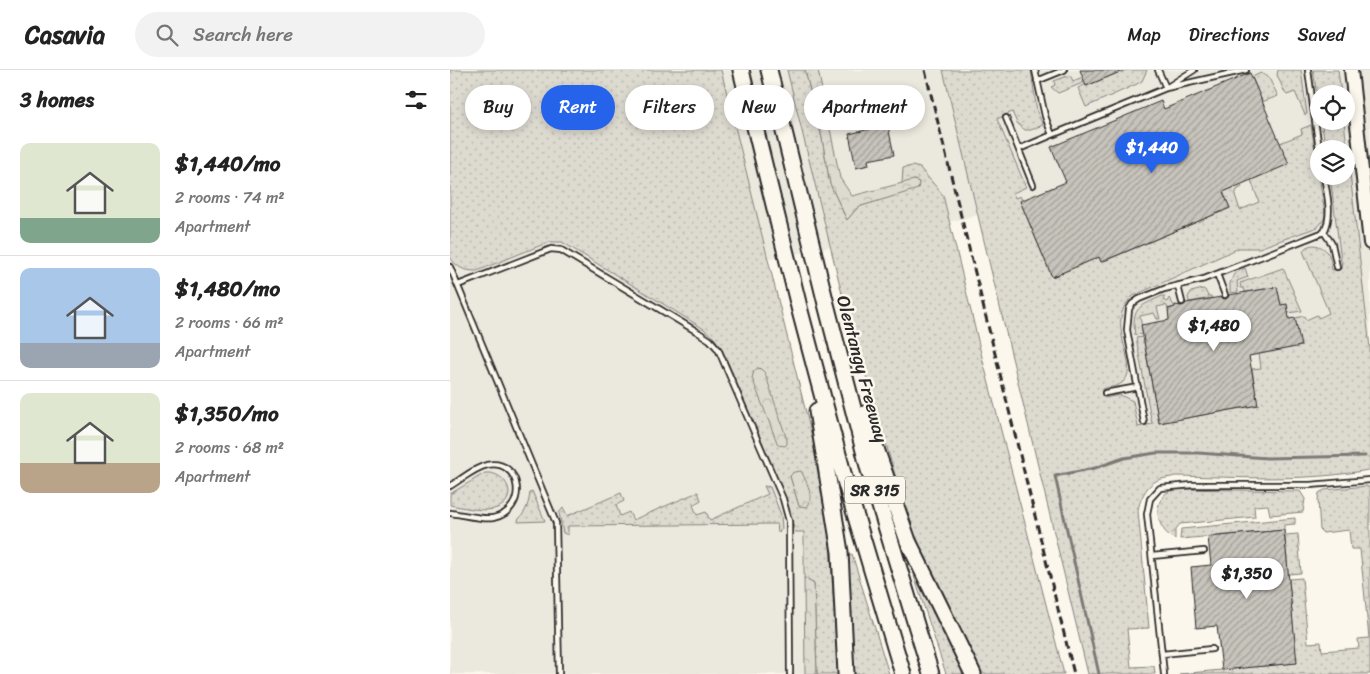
<!DOCTYPE html>
<meta charset="utf-8">
<style>
:root{--surface:#fff;--page:#f2f2f2;--text:#222;--muted:#767676;--line:#e0e0e0;--accent:#2563eb}
body{margin:0;font-family:Sriracha,sans-serif;background:var(--page);color:var(--text);height:100vh;display:flex;flex-direction:column;font-size:19px;white-space:nowrap}
*{box-sizing:border-box;margin:0}
p{font-size:16px;color:var(--muted)}
.icon{flex:none;width:28px;height:28px;fill:none;stroke:currentColor;stroke-width:2;stroke-linecap:round;stroke-linejoin:round}
.map{position:relative;flex:1;overflow:hidden}
.drawer{display:flex;flex-direction:column;background:var(--surface);width:450px}
.drawer>*{flex:none}
.hud{position:absolute;left:15px;top:15px;width:475px;height:45px;display:flex;gap:10px}
.fabs{position:absolute;left:860px;top:15px;display:grid;gap:10px}
.fabs a{display:grid;place-items:center;width:45px;height:45px;border-radius:50%;background:var(--surface);box-shadow:0 2px 8px #0003;font-size:25px}
.price{position:absolute;translate:-50% -42px;padding:0 11px;border-radius:18px;background:#fff;color:#222;font-size:16px;line-height:32px;filter:drop-shadow(0 1px 2px #0008)}
.price::after{content:'';position:absolute;left:50%;top:30px;width:15px;height:11px;margin-left:-8px;background:inherit;clip-path:polygon(0 0,100% 0,50% 100%)}
.price.selected{background:var(--accent);color:#fff}
ul{padding:0;list-style:none}
li{display:flex;align-items:center;gap:15px;height:125px;padding:0 20px}
li+li{border-top:1px solid var(--line)}
li span{display:grid;place-items:center;flex:none;width:140px;height:100px;border-radius:10px;color:#555}
li>.icon{margin-inline-start:auto}
span .icon{width:60px;height:60px;fill:#fffc;stroke-width:1}
li b{font-size:21px}
h2{display:flex;justify-content:space-between;align-items:center;height:60px;padding:0 20px;font-size:21px}
.pill{padding:0 18px;border-radius:22px;background:var(--surface);box-shadow:0 2px 8px #0003;font-size:18px;line-height:45px}
.pill.selected{background:var(--accent);color:#fff}
header{display:flex;align-items:center;gap:30px;box-sizing:border-box;height:70px;padding:0 25px;background:var(--surface);border-bottom:1px solid var(--line)}
header strong{font-size:24px}
nav{display:flex;gap:28px;margin-inline-start:auto;font-size:18px}
.search{width:350px;height:45px;background:var(--page);display:flex;align-items:center;gap:12px;box-sizing:border-box;padding:0 18px;border-radius:28px;color:var(--muted);font-size:19px}
main{display:flex;flex:1;min-height:0}
.map>svg:first-child{display:block}
.built{fill:#ebe8de;fill-rule:evenodd}
.grass{fill:url(#grass-dots);stroke:#84827e;fill-rule:evenodd}
.forest{fill:url(#forest-crowns);stroke:#84827e}
.lines{fill:none;stroke-linecap:round;stroke-linejoin:round}
.stream{stroke:#7b7a75;stroke-width:3}
.building{fill:url(#building-hatch);stroke:#2b2b2b}
.service-casing{stroke:#2b2b2b;stroke-width:8}
.secondary-casing{stroke:#2b2b2b;stroke-width:16}
.motorway-casing{stroke:#2b2b2b;stroke-width:19}
.service{stroke:#fbf7ec;stroke-width:4.5}
.secondary{stroke:#fbf7ec;stroke-width:12}
.motorway{stroke:#fbf7ec;stroke-width:15}
.rail{stroke:#2b2b2b;stroke-width:3;stroke-dasharray:8 4;stroke-linecap:butt}
.labels{text-anchor:middle;stroke-width:5;stroke-linejoin:round;paint-order:stroke}
.shield{fill:#fbf7ec;stroke:#696865;stroke-width:1}
.shield-label{font-size:16px;font-weight:bold;fill:#2b2b2b}
.street-label{font-size:18px;fill:#2b2b2b;stroke:#fbf7ec}
</style>
<header>
<strong>Casavia</strong>
<div class="search"><svg class="icon" aria-label="search" viewBox="0 0 24 24"><circle cx="10" cy="10" r="6"/><path d="M15 15l6 6"/></svg>Search here</div>
<nav><a>Map</a><a>Directions</a><a>Saved</a></nav>
</header>
<main>
<section class="drawer">
<h2>3 homes<svg class="icon" aria-label="filters" viewBox="0 0 24 24"><path d="M4 7h16M4 17h16"/><circle cx="9" cy="7" r="2"/><circle cx="15" cy="17" r="2"/></svg></h2>
<ul>
<li><span style="background:linear-gradient(#dfe7d0 75%,#7fa58c 0)"><svg class="icon" aria-label="home" viewBox="0 0 24 24"><path d="M3 11l9-7 9 7M6 9v11h12V9"/></svg></span><div><b>$1,440/mo</b><p>2 rooms · 74 m²</p><p>Apartment</p></div></li>
<li><span style="background:linear-gradient(#a9c7e8 75%,#9aa5b1 0)"><svg class="icon" aria-label="home" viewBox="0 0 24 24"><path d="M3 11l9-7 9 7M6 9v11h12V9"/></svg></span><div><b>$1,480/mo</b><p>2 rooms · 66 m²</p><p>Apartment</p></div></li>
<li><span style="background:linear-gradient(#dfe7d0 70%,#b9a48a 0)"><svg class="icon" aria-label="home" viewBox="0 0 24 24"><path d="M3 11l9-7 9 7M6 9v11h12V9"/></svg></span><div><b>$1,350/mo</b><p>2 rooms · 68 m²</p><p>Apartment</p></div></li>
</ul>
</section>
<div class="map">
<svg width="920" height="604" viewBox="0 0 920 604">
<defs>
<pattern id="grass-dots" width="8" height="8" patternUnits="userSpaceOnUse" patternTransform="scale(1.25)"><rect width="8" height="8" fill="#dddad0"/><path d="M2 2h.1M6 6h.1" fill="none" stroke="#bebbb3" stroke-width="1.8" stroke-linecap="round"/></pattern>
<pattern id="forest-crowns" width="20" height="18" patternUnits="userSpaceOnUse" patternTransform="scale(1.25)"><rect width="20" height="18" fill="#dddad0"/><path d="M2 6a3 3 0 1 1 6 0M12 15a3 3 0 1 1 6 0" fill="none" stroke="#bebbb3"/></pattern>
<pattern id="building-hatch" width="6" height="6" patternUnits="userSpaceOnUse" patternTransform="scale(1.25)"><rect width="6" height="6" fill="#c7c4bc"/><path d="M-1 1l2-2M0 6l6-6M5 7l2-2" fill="none" stroke="#a29f99"/></pattern>
</defs>
<rect width="100%" height="100%" fill="#fbf7ec"/>
<filter id="ink" filterUnits="userSpaceOnUse"><feTurbulence type="fractalNoise" baseFrequency=".02" numOctaves="2"/><feDisplacementMap in="SourceGraphic" scale="10" xChannelSelector="R" yChannelSelector="G"/><feConvolveMatrix kernelMatrix="1 2 1 2 8 2 1 2 1" color-interpolation-filters="sRGB"/></filter>
<g filter="url(#ink)">
<path class="built" d="M0,0H920V398L918,400L899,404L864,407L725,406L612,422L534,142L512,149L293,195L363,448L374,604H0ZM869,24H896V51H869ZM869,79H896V106H869Z"/>
<path class="grass" d="M0,0H271L369,395L379,459L388,604H367L364,514L354,508V462H345L335,425L273,281L265,269L254,259L112,172H99L27,201C14,201 7,198 0,187ZM340,406L361,428L349,436Z
M337,0H355L372,68L380,114L397,150L408,137L468,118L469,112L464,110L452,114L453,98L462,96L470,98L493,125L531,283L614,604H530L474,490L453,432L393,228Z
M493,0H581L587,42L593,55L581,60H575L567,53L562,42L547,49L576,117L563,123L565,128L570,126L572,130L570,131L602,207L649,187L652,192L780,138L773,122L791,115L792,117L787,120L785,125L790,140L809,132L801,110L838,94L830,73L852,64L851,59L861,55L875,144L874,149L868,157L809,178H789L683,226C652,252 691,293 674,311C669,317 659,317 652,319L654,328L670,325L683,331L688,357L702,354L686,268L693,267L709,353L808,335L802,299L811,298L809,284L850,276L845,248L854,246L856,250L867,245L869,248L879,243L853,181C858,172 872,174 878,183C881,188 881,195 882,200L892,198L880,106H896V79H876L871,51H894L920,278V398L918,400C854,412 790,407 725,406C720,408 711,408 706,411C696,416 689,431 688,441L699,558L677,559L681,597L704,596L705,604H638Z
M664,0H697L692,11L687,14L636,37L628,18L636,14L637,16L665,4Z
M828,0H851L857,44L855,45L845,22L837,25L835,23L827,5Z
M863,0H888L891,24H869V38Z
M811,3L819,8L828,26L812,32L802,7Z
M620,5L623,11L633,7L635,12L608,23L601,17L605,15L604,11Z
M795,198L798,207L787,211L788,222L780,223V213L784,204Z
M833,198L852,241L838,243L831,235L827,217L795,222L794,218H791L790,213Z
M753,219L755,220L758,226H761L762,228L739,232L738,227L741,222Z
M712,226H715L713,230L717,232L719,228L725,237L718,239L716,235L707,237L710,249H707L704,243L690,246L693,264L685,265C681,237 689,237 712,226Z
M35,403C58,401 69,430 47,438C36,443 12,437 0,435V424Z
M314,416L320,417L331,445L332,459L328,463L327,454L118,456V465L113,463L109,443L113,438L117,446L171,423L174,431L166,435L170,446L179,442L183,450L248,422L251,430L243,435L247,445L256,442L260,450L318,424Z
M917,416L920,418V604H729L846,593L839,509L852,508L858,573L871,572L872,581L909,578L908,569L919,568L910,479H901L899,460L873,463L870,460L868,430L869,423L874,420Z
M724,419L850,421L855,429L853,442L820,445L818,435L804,436L805,447L730,454L725,460V469C705,460 700,427 724,419Z
M82,421L95,451L68,452V450C76,442 79,433 80,422Z
M845,448V454L834,455V460L730,469L731,459Z
M848,464L851,503L838,504L835,465Z
M402,484L439,604H403L398,486Z
M467,505L516,604H496L464,506Z"/>
<path class="forest" d="M355,0H368L390,108L402,126L464,110L469,112L468,119L408,137L397,150L380,114L372,68Z
M308,298L311,299L315,303L337,370V374L335,376L328,375L302,308L304,301Z
M351,401C356,410 365,428 357,437L349,436L340,406L344,402Z
M354,508L364,514L367,604H355Z"/>
<g class="lines">
<path class="stream" d="M649,604L605,406L645,398L674,388L706,383H748L817,388L915,386"/>
</g>
<path class="building" d="M630,0H675L636,16Z
M800,3L839,94L773,122L780,138L651,192L649,187L602,207L570,131L616,112L601,77L711,31L714,39Z
M434,37L444,85L418,90L419,95L406,98L399,64L420,59L416,41Z
M827,217L831,235L837,234L839,249L845,248L851,276L799,286L808,335L709,353L691,255L719,250L718,239L725,237V235L732,236L736,233L771,227L776,229L779,225Z
M834,460L847,593L772,600L767,556L746,558L741,497L761,495L758,467Z"/>
<g class="lines">
<g class="service-casing">
<path id="service" d="M585,0L595,46L602,65L716,18L796,0
M708,0L716,18L744,0
M858,0L869,79
M587,11L614,0
M556,48L583,115
M569,79L602,65
M874,162L882,174L887,197
M0,197L106,453L109,604
M767,204L775,225
M8,215L101,179L111,180L246,261L260,270L268,279L333,429L339,451L340,604
M728,216L732,232
M655,323L688,317
M694,352L677,260L679,239L682,234L689,229L714,219L754,209L874,162C883,145 877,125 874,106
M0,416C12,409 24,398 37,395C72,388 79,441 43,448C32,450 11,444 0,443
M702,486L754,481
M712,584L762,579
M714,604L697,444L700,429L710,418L742,415H860L920,410"/>
</g>
<g class="secondary-casing">
<path id="secondary" d="M901,0L920,173"/>
</g>
<g class="motorway-casing">
<path id="motorway" d="M291,0L350,241L394,407L453,604
M319,0L376,234L419,400L481,604
M367,341L390,482L396,604
M414,344L458,471L523,604"/>
</g>
<use href="#service" class="service"/>
<use href="#secondary" class="secondary"/>
<use href="#motorway" class="motorway"/>
<path class="rail" d="M475,0L624,604"/>
</g>
</g>
<g class="labels">
<rect class="shield" x="395" y="406.5" width="60" height="27" rx="4"/>
<g class="shield-label">
<text x="425" y="426">SR 315</text>
</g>
<g class="street-label">
<text transform="translate(412 299) rotate(75)" y="6">Olentangy Freeway</text>
</g>
</g>
</svg>
<div class="fabs">
<a><svg class="icon" aria-label="locate" viewBox="0 0 24 24"><circle cx="12" cy="12" r="6"/><path d="M12 2v4M12 18v4M2 12h4M18 12h4"/></svg></a>
<a><svg class="icon" aria-label="layers" viewBox="0 0 24 24"><path d="M12 4l9 5-9 5-9-5zM3 14l9 5 9-5"/></svg></a>
</div>
<b class="price selected" style="left:702px;top:104px">$1,440</b>
<b class="price" style="left:764px;top:282px">$1,480</b>
<b class="price" style="left:797px;top:530px">$1,350</b>
<div class="hud">
<a class="pill">Buy</a>
<a class="pill selected">Rent</a>
<a class="pill">Filters</a>
<a class="pill">New</a>
<a class="pill">Apartment</a>
</div>
</div>
</main>
